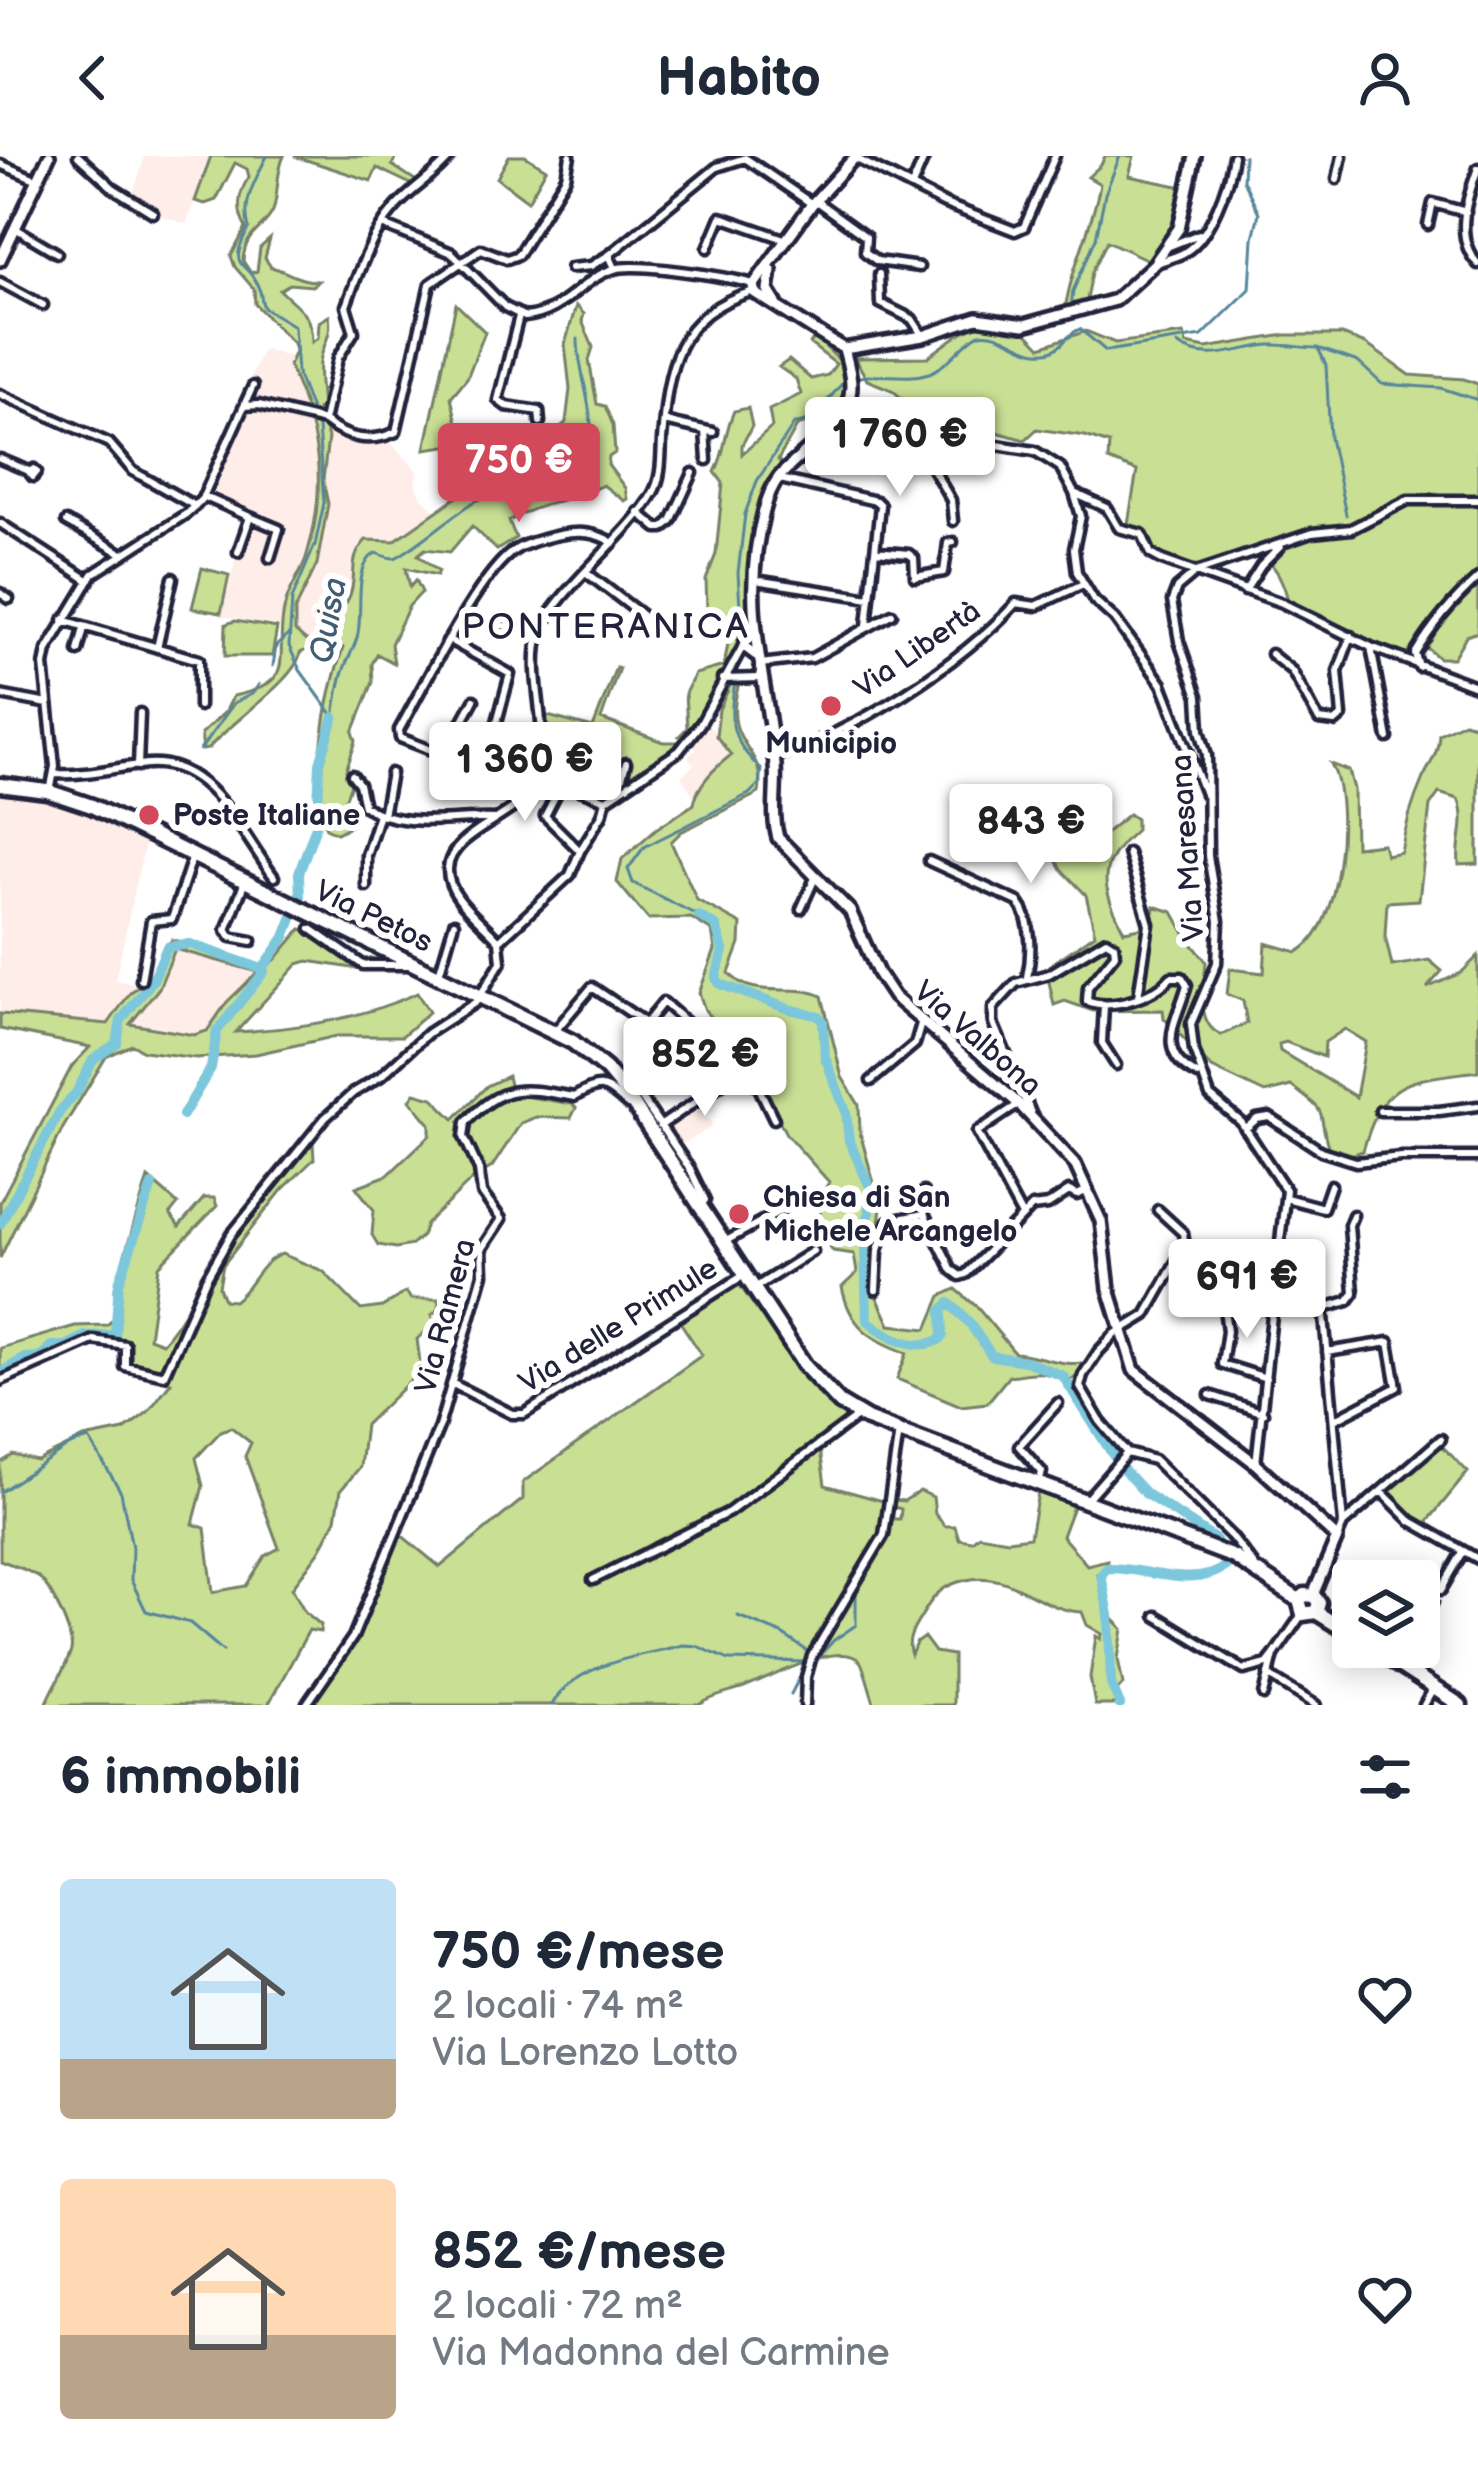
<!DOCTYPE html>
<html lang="it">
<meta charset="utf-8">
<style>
:root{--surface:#fff;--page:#f2f2f3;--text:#1f2937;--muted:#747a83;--accent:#d1495b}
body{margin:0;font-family:"Balsamiq Sans",sans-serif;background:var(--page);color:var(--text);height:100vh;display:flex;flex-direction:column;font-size:45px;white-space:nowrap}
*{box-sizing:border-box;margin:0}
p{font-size:39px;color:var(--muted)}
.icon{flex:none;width:66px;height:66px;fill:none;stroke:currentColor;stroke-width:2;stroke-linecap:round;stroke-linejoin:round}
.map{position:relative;height:1549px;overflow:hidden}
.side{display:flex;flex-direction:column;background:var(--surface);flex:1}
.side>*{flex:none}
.fabs{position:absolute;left:1332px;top:1404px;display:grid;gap:24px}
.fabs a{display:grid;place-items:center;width:108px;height:108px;border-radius:12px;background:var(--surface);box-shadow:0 6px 30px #0003;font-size:60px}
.price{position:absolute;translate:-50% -102px;padding:0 27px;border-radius:12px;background:#fff;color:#222;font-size:39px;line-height:78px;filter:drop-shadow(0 3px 6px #0008)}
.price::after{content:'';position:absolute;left:50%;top:72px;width:36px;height:27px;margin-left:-18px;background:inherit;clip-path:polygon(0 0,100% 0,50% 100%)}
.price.current{background:var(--accent);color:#fff}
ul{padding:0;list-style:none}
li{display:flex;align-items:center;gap:36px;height:300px;padding:0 60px}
li span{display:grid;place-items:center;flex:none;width:336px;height:240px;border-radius:12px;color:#555}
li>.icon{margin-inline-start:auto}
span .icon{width:144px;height:144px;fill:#fffc;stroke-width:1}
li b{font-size:51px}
h2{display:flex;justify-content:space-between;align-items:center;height:144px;padding:0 60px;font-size:51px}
header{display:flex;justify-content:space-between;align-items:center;height:156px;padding:0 60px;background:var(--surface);font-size:54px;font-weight:700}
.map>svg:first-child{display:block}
.built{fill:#feede8}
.green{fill:#c9df94;stroke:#768068;stroke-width:3;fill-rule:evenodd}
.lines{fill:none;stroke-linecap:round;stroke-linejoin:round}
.stream{stroke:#57859b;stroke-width:3}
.river{stroke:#7bc7db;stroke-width:10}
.minor-casing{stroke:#22223b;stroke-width:15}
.tertiary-casing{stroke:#22223b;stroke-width:18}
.secondary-casing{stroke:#22223b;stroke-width:18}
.primary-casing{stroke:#22223b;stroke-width:21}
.minor{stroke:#fff;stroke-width:6}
.tertiary{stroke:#fff;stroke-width:9}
.secondary{stroke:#fff;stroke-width:9}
.primary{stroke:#fff;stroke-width:12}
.poi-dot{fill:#d1495b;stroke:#fff;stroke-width:4.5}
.labels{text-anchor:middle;stroke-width:12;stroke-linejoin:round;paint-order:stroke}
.street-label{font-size:30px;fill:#22223b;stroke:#fff}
.poi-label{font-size:30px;font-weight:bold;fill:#22223b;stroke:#fff;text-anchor:start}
.water-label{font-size:33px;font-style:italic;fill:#415c73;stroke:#fff}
.quarter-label{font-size:36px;letter-spacing:3px;fill:#22223b;stroke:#fff}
</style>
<header><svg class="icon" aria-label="back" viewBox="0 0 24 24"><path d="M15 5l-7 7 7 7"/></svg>Habito<svg class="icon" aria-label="person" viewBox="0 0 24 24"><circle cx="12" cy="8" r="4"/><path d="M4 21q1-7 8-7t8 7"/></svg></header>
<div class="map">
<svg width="1478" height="1549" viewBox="0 0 1478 1549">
<rect width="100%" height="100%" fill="#fff"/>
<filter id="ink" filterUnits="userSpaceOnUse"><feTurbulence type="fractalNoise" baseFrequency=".00833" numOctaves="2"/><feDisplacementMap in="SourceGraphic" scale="24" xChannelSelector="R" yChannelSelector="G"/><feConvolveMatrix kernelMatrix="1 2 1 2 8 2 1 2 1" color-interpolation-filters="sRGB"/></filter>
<g filter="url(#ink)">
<path class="built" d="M140,0H211L186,68L160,59L132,42L144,3Z
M263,193L291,201L289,210L308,249L318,298L319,347L306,405L291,427L280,470L220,460L247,363L198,342Z
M319,252L364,285L390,286L418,315L415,327L422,342L437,356L393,385L366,384L350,440L322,487L306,485L294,475L295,454L317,408L328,348L323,324L328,282Z
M702,569L713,573L747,616L699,648L681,620L694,609L688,601L696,593L691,586Z
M0,637L65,648L145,687L115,824L138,829L108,868L0,858Z
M174,793L259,816L227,846L207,875L194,879L130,869L159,832Z
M697,945L713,970L678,991L664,968Z"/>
<path class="green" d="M211,0H284C275,18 279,44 272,57C261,76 245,76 243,105L251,117L257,115L260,92L270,83L265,102L271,111C289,116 298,125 318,125L312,130L289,128L280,134C297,151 312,157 312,186L318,182L319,166L329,160C332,179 325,184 321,201C317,217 322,239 322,255L318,254L328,282L323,324L328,348L317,408L295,454V475L306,485L322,487L300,497C297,523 229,567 208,593L203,594L201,578L226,555L233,540C303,526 272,499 285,450C289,431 302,417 307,399C328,327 319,275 289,210L295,195L293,187L255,148L254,133L235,111L231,100L246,72C236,55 238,37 249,21L247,13L235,7L216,44L205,48L195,45Z
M294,0H397L392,9L421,28L417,31L377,12L371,25Z
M509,0H525L546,13L528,45L497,22Z
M1105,0H1134L1129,20L1183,31L1176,67L1148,104L1107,85L1092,116L1086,149L1065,154C1072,108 1092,73 1100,28L1088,21L1101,9Z
M456,148L485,176L467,222L451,241L458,271L474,286L425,293Z
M576,150L584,158L582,165L593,191L589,204L597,248L605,250L613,269L615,297L609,301L608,309L625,332L627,343L624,345L603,329C568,346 542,345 509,365L516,382L497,394L472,370L450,396L425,393L418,399L439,415L437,419L406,412L410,431L416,424L422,436L409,450L391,488L394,507L377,498L372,508L373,526L353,576L356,585L346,614L352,625L344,647L352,669L337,677L326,672C312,620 325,543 343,492L334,483C331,461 343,457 350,439C358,417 347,405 366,384L394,385L500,311L495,294L501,285L557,276L566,266L570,233L565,188Z
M1001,168L1027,177L1041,191L1086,175L1115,187L1184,178L1186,188L1206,192L1285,179H1342L1366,188L1410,219L1464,223L1478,228V476L1466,480L1453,502H1439L1426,491L1413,503L1289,448C1273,382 1251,405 1202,409C1184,411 1163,401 1146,396L1139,380L1128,368L1137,315L1108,304L1109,288L1085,280L1037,273L1025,284L936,259L924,261L892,234L867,224L855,202L928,201L962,176L976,170Z
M815,181L839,204L846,239L821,268L810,266L797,270L778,304L784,310C738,358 756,412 748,468C745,485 698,569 685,583L679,580L687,572L685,537L695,518L724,510L730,476L707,453L706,424L716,398L723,327L715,316C726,296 724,276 734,255L748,252L752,270L742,289V298L772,271L769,254L801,238L796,223L779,211L789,204L811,223L828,219L836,208L810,188Z
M202,412L229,419L221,457L192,452Z
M235,465L277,472L272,500H225L226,468Z
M616,511L619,512L601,563L663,586H681L673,596L605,637L549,613L544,559L593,572Z
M732,525L738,531C722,592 767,589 759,637L681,676L671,686L697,744L741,768L740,788L729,817C753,845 792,826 822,840L842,921L859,949L860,977L881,1052L871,1128L890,1169L927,1173L941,1140L956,1133L976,1150L1015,1197C1041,1199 1062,1212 1089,1206C1065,1234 1072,1222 1043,1217C1033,1216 1019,1219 1009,1220L987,1247L961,1250L897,1223L907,1197C870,1183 850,1171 842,1131L857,1117L854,1098L833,1095C821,1079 824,1065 817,1046L829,1026L786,978L761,930L705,854L699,837L715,794L712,775L691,762L648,763L617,726L622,703L657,672L694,648C697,628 716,611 731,599L716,580L719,553Z
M1464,566L1478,570V708L1459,709C1456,686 1468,665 1458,643L1439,637L1430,650L1419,744L1387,746L1385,779L1392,810L1429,804L1442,815L1427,832L1461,817L1478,800V915C1407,925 1384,920 1363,995L1348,1000L1329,994C1315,950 1333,961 1291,930L1265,937L1212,912L1164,862L1163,854L1093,855L1065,845L1054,849L1046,812L1095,778L1086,739L1060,712L1044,679L1067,693L1082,696L1129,658L1136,663V674C1095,711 1101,729 1124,775L1152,770L1154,750L1173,756L1188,783L1206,805C1205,831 1194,866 1221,879L1247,867L1243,845L1227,838L1230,813L1264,817L1266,787L1297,796C1341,776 1353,646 1331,608L1349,615L1354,633L1355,691L1383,688L1386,699L1401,696C1405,671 1413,645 1423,622C1432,604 1438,598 1439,578ZM1345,873L1366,886L1356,941L1280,895L1279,888L1286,886L1324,901L1325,886Z
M301,773L314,778L359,813L308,805L298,808L236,876C299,872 359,864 417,837L429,856L402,880H337L256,898L196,902L144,895L132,889L106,901L63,972L0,1102V1046L72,910L90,891L0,873V858L108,868L130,837L154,817L164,792L172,784L196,788L261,811L275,804ZM175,793L258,816L227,846L207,875L194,879L130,868L159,832Z
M508,920L512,938L572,948L576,952L571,962L536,961L521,967L492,1011L474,1022L426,1068L422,1080L411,1089L396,1092L378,1089L372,1079L374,1054L356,1031L388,1019L430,979V968L410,944L415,937L433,942L454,963L487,930Z
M313,986L314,1003L282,1034L223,1109L219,1131L224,1144L234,1145C253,1132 258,1106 282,1098L323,1115L361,1154L382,1151L406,1136L411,1143H439V1153L432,1159L435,1168L417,1183L421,1214L365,1269L360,1311L341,1334L336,1363L319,1396L292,1432L305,1456L321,1469L320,1476L309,1474L268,1549H46C53,1531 66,1512 71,1495C75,1481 50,1428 37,1420C26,1413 12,1409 0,1404V1307L13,1299L37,1305L84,1282L124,1274L148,1256L171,1226L123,1204L119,1183L78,1186L0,1221V1192L75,1170L107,1169L115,1162V1131L148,1022L178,1048L170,1058L179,1071L204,1042H214L217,1050L159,1110L149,1182L162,1187C201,1146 261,997 313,986ZM231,1271L251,1287L245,1300L279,1392L265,1400L246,1430L213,1436L205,1372L193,1368L203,1330L196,1302L221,1275Z
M738,1127L805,1222L849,1261L820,1293L825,1329L883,1345L890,1363H900L901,1353L890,1350L895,1344L904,1345L920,1335L933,1341L935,1358L945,1370H955L959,1383L972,1385L979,1379L1008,1384L1030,1381L1039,1331L1075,1345L1062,1380L1087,1409L1107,1404V1410L1097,1418L1113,1463L1123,1473L1118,1503L1123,1528L1117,1535L1123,1549H1095L1090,1521L1096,1480L1101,1483L1102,1478L1087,1469L1082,1456C1039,1455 1012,1413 966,1424C944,1429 935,1437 924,1456C915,1471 905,1483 911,1499L916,1487L924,1481L935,1496L953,1499V1549H875C871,1539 864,1509 860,1505C838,1483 768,1524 744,1532C727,1538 714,1539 699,1549H303L348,1484L400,1378L440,1411L523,1343V1326L702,1199L680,1166Z
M1441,1289L1468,1316L1424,1370L1388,1336Z"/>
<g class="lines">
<path class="stream" d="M267,0C256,23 241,46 249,72C225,117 248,101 259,133C262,139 261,146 264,152L294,170L297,217L318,272L324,347L315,389L292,443L289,490L300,514L334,561
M1071,151L1073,135L1096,82L1105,38L1120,0
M1177,188C1206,209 1237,192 1270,189C1286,188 1301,192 1318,192L1326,209L1330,282L1346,359
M1321,193L1358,206L1382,228L1441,232L1478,244
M855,222C880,215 904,225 929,217C949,210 968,181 980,178C1004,173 1025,203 1051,195C1065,191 1066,178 1080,173L1106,195L1202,180L1250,133L1253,82L1259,57L1243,24L1244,0
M742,486L738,417L745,358L757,325L794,268L812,263L845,224
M273,510L276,490L288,479
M334,561C337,545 338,528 344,513C348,501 356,490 358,477C363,450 353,410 376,397C382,399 388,402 394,402C404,401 459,354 476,345C512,327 570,338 588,293C599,267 577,213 578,183
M200,594L234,547L252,538L259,528
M699,760L633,727L628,713L644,691L749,638L759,628L761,613C720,576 732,550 739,501
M0,1336L70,1289L89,1283L121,1336L132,1391L131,1424L146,1455L190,1467L223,1495
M883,1362L885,1343
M738,1460L782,1478L809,1496
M813,1507L834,1484L856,1469V1436
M791,1538L806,1509
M552,1549C574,1507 641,1500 683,1489L697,1490L729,1504L807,1506"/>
<path class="river" d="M699,760L716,770L723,794L716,822L720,828L789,853L819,860L823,865L825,901L846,956L849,985L871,1033L865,1093L867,1164C886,1180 920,1199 943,1181L942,1155L949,1147L968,1165L992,1200L1026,1205L1063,1220L1120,1310L1146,1338L1216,1384L1227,1409C1194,1436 1145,1411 1107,1412L1101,1419L1109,1459L1111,1528L1120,1549
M262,814L285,781L300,742L299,717L317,667L320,607L334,561
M183,959L211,912L217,875L264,816
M0,1068L60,955L76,937L93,904L117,887L121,864L153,824L167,791L190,788L262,813
M0,1217L25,1202L41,1201L51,1190H65L85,1180L115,1179L119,1127L152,1029"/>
<g class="minor-casing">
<path id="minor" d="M78,0L113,32L153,57
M855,2L945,48L1015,75L1024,71L1055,0
M0,8L38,24
M1478,12C1467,42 1453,82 1478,108
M1337,23L1342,0
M912,30L925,0
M816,45L866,81L865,96L877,105L919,111
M383,69L452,97L505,151L525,161C565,157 580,123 614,113C636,106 728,121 753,128
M1428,69L1433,47L1466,56
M15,72L57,97
M1167,91L1199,78
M708,92L721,61L787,84
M1157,107C1166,103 1177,101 1185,96C1211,80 1229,28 1233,0
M571,112L591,110L609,99
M615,112L609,99L717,11L745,2L812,48
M879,118L880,147L912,163L923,180
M0,126L43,149
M519,160L498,244L506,250L539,255L540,266
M0,238L109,287L133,315L195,350
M245,247L253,230
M324,265C345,282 370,288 396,276L430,128L481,93L507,103L518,99L566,21L570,0
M664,265L713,276
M835,270L890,272L1035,295L1060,311L1074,337L1107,352L1119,372L1142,378L1151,398L1162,404L1282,447L1371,491L1478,531
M705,274L707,304
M912,277L951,344L953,365
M0,303L29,315
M34,313L37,316L33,321L29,316Z
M780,323L876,345L880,349L867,469
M1074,337L1081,360L1074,393L1077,416L1094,444L1115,463L1162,528L1205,638
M203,340L250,361L238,396
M638,356L657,372H663L671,365L693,317
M250,361L279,373L270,402
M66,366L123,398
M0,367L88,424
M875,395L909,398L914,402L915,421L944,416L948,387L953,386
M587,417L651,466
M755,424L870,442
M1245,435L1261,410L1280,391
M0,437L9,443
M466,457L490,468L540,474
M63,464L199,504V550
M451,485L510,518L485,610
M1371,491L1388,582
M157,492L173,422
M78,495L84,472
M1271,498L1292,515L1319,564L1335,566L1342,560L1338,515L1351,480
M760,508L812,502L892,458
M1419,511L1415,498C1433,468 1453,445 1478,422
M722,523L761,522
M0,539L48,548
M444,599L474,544
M775,601C855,576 960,508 1016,447L1036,450L1083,428
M138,610L140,557
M55,618C86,620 117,611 148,608C210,603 242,678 274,721
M538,618L606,644
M352,619L359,628L364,650C402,674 454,661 496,663
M536,622L444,599L400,582L399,574C423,532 479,416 515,394C528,386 545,382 559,379C579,375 596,376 613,387
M562,627L545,660L579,694
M619,633L626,607
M50,636L55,610L44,509L47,494L93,418L186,358L202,343L244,250L259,249L324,265L338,202L354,176L346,150C357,120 372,77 394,53C411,33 434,21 451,0
M606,644L679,595L701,567L743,490
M383,659L391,617
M1128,697L1149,768L1138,841
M929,705L1018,746C1033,765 1032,798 1027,821
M244,728L226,774L231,781L252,785
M366,730V699L379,658
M801,753L815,722
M311,773L363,809H412
M499,785C482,765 447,742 448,713C450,677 514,663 531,633C558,588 526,527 539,479C550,440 630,379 653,337C662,321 661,302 662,284C668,210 675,158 754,135
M499,785L570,719L580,695L602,659L606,644
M439,818L454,767
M141,824L151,765L172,763L193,699
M1104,849L1102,887L1116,909
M647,866L663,846L710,887L732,924
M555,875L592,831L659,876
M625,918L690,1013L705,1044L700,1051
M871,925L915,888L922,864
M1019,948L977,976L1022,1060
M1380,955H1439L1478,950
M1031,957L993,867V852L1016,827L1049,818L1106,784L1114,789L1115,798L1088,831L1087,845C1112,855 1154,841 1171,821H1182L1187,829C1178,863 1152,897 1198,919
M660,970L723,927L741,920L758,930L774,963
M1245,973L1257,963L1269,961L1321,995L1356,1006L1401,1001H1478
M923,1036L926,1052L924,1058
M1286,1042L1323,1052L1331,1029
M1158,1054L1183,1077L1185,1090L1146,1159L1115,1178L1098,1196L1083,1219L1080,1231L1100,1265L1127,1297L1154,1304L1231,1380L1253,1408
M726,1085L780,1055
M756,1131L813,1095
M876,1134L878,1094L888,1065L924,1058L952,1114L960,1120L966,1118L1032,1051L1048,1049L1069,1035L1077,1039L1088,1034
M1223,1144L1227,1175L1222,1208L1266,1222
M1321,1153L1348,1145L1354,1137L1349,1069L1353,1059
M1327,1196L1389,1186L1397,1231L1334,1264
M0,1225L93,1184L125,1189V1210L164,1219L206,1123L231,1079L325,962L353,937L381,920L428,877L476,846L501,806L499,785
M453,1228L512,1258H524L744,1119
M1210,1239L1263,1257
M1256,1308L1272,1159
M1040,1324L1042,1316L1019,1290L1058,1247
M1382,1336L1411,1365L1478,1403
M1086,1344L1127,1297
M1343,1368L1441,1283
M1337,1382L1343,1368L1324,1160L1308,1134L1285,1108L1279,1094L1286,1034L1241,966L1210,940L1194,894L1191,868L1217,807L1219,765L1208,700L1207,599L1200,574L1198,540L1179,485L1172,445L1177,432L1196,416L1312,377L1351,373L1408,344H1478
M593,1424L729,1356L859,1259
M1441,1434L1463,1396
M1156,1460L1244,1514L1267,1508L1274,1499
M1419,1474L1433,1446
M1403,1507L1412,1491
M1268,1519L1316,1549
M1264,1539L1274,1499L1303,1457
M306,1549L353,1481L439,1271L483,1118L482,1092L501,1063L482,1037L479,1014L464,981L466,966C504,926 523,932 574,941C603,925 603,928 628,949
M805,1549L806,1521L812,1500L884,1379L899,1275
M1424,1549L1432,1535"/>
</g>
<g class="tertiary-casing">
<path id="tertiary" d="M856,0L812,48L753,130L755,137L844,193L923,180L977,162L1024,169L1115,144L1154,108L1179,72L1195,0
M771,114L768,134L776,147
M844,193C847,204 851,217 851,229C852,268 801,295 779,321C772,330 767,343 764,355C739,448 766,517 775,609C777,634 771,658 778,682L850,755L878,817L894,841L1019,948L1075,1008L1101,1065L1109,1133L1134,1214L1256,1308L1337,1382L1313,1439
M752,471L744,490L756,499"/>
</g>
<g class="secondary-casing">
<path id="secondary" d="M0,104L49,0"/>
</g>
<g class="primary-casing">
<path id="primary" d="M0,629L47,635L92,650L573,886L606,913L626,937L805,1210L840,1247L867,1263L1234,1401L1299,1444
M1299,1444L1303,1458L1316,1456L1353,1479
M1299,1444L1305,1439L1314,1440L1319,1447L1316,1456
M1371,1491L1460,1549"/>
</g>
<use href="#minor" class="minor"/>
<use href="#tertiary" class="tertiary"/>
<use href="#secondary" class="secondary"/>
<use href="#primary" class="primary"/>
</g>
</g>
<g class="poi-dot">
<circle cx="831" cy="550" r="12"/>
<circle cx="149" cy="659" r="12"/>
<circle cx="739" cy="1058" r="12"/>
</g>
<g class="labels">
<g class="street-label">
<text transform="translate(917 493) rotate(-35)" y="10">Via Libertà</text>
<text transform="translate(1187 692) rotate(-94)" y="10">Via Maresana</text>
<text transform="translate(374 760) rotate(26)" y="10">Via Petos</text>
<text transform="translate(978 882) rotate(41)" y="10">Via Valbona</text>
<text transform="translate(445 1160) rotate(-75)" y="10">Via Ramera</text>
<text transform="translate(618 1169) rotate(-32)" y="10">Via delle Primule</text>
</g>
<g class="poi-label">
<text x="831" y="597" text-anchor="middle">Municipio</text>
<text x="173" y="669">Poste Italiane</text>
<text x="763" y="1051">Chiesa di San<tspan x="763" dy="34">Michele Arcangelo</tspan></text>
</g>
<g class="water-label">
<text transform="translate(327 464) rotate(-80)" y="12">Quisa</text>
</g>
<g class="quarter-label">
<text x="606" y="482">PONTERANICA</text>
</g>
</g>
</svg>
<div class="fabs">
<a><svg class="icon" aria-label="layers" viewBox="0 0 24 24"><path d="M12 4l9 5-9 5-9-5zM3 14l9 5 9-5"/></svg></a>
</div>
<b class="price" style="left:900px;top:343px">1 760 €</b>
<b class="price current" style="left:519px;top:369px">750 €</b>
<b class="price" style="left:525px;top:668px">1 360 €</b>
<b class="price" style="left:1031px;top:730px">843 €</b>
<b class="price" style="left:705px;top:963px">852 €</b>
<b class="price" style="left:1247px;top:1185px">691 €</b>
</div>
<section class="side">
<h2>6 immobili<svg class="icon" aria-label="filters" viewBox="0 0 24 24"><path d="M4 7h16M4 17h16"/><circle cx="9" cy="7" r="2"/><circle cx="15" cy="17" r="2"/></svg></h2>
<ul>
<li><span style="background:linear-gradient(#bfe0f5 75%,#b9a48a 0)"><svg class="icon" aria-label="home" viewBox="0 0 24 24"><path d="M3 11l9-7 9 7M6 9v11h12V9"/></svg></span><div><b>750 €/mese</b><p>2 locali · 74 m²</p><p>Via Lorenzo Lotto</p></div><svg class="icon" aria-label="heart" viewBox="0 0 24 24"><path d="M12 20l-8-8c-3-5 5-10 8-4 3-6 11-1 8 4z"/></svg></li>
<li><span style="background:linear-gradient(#ffd9b3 65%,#b9a48a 0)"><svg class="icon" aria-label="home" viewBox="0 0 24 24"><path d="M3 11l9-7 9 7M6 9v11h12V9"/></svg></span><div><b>852 €/mese</b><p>2 locali · 72 m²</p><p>Via Madonna del Carmine</p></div><svg class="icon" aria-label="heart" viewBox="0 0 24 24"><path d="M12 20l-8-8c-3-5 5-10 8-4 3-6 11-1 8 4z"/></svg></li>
</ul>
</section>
